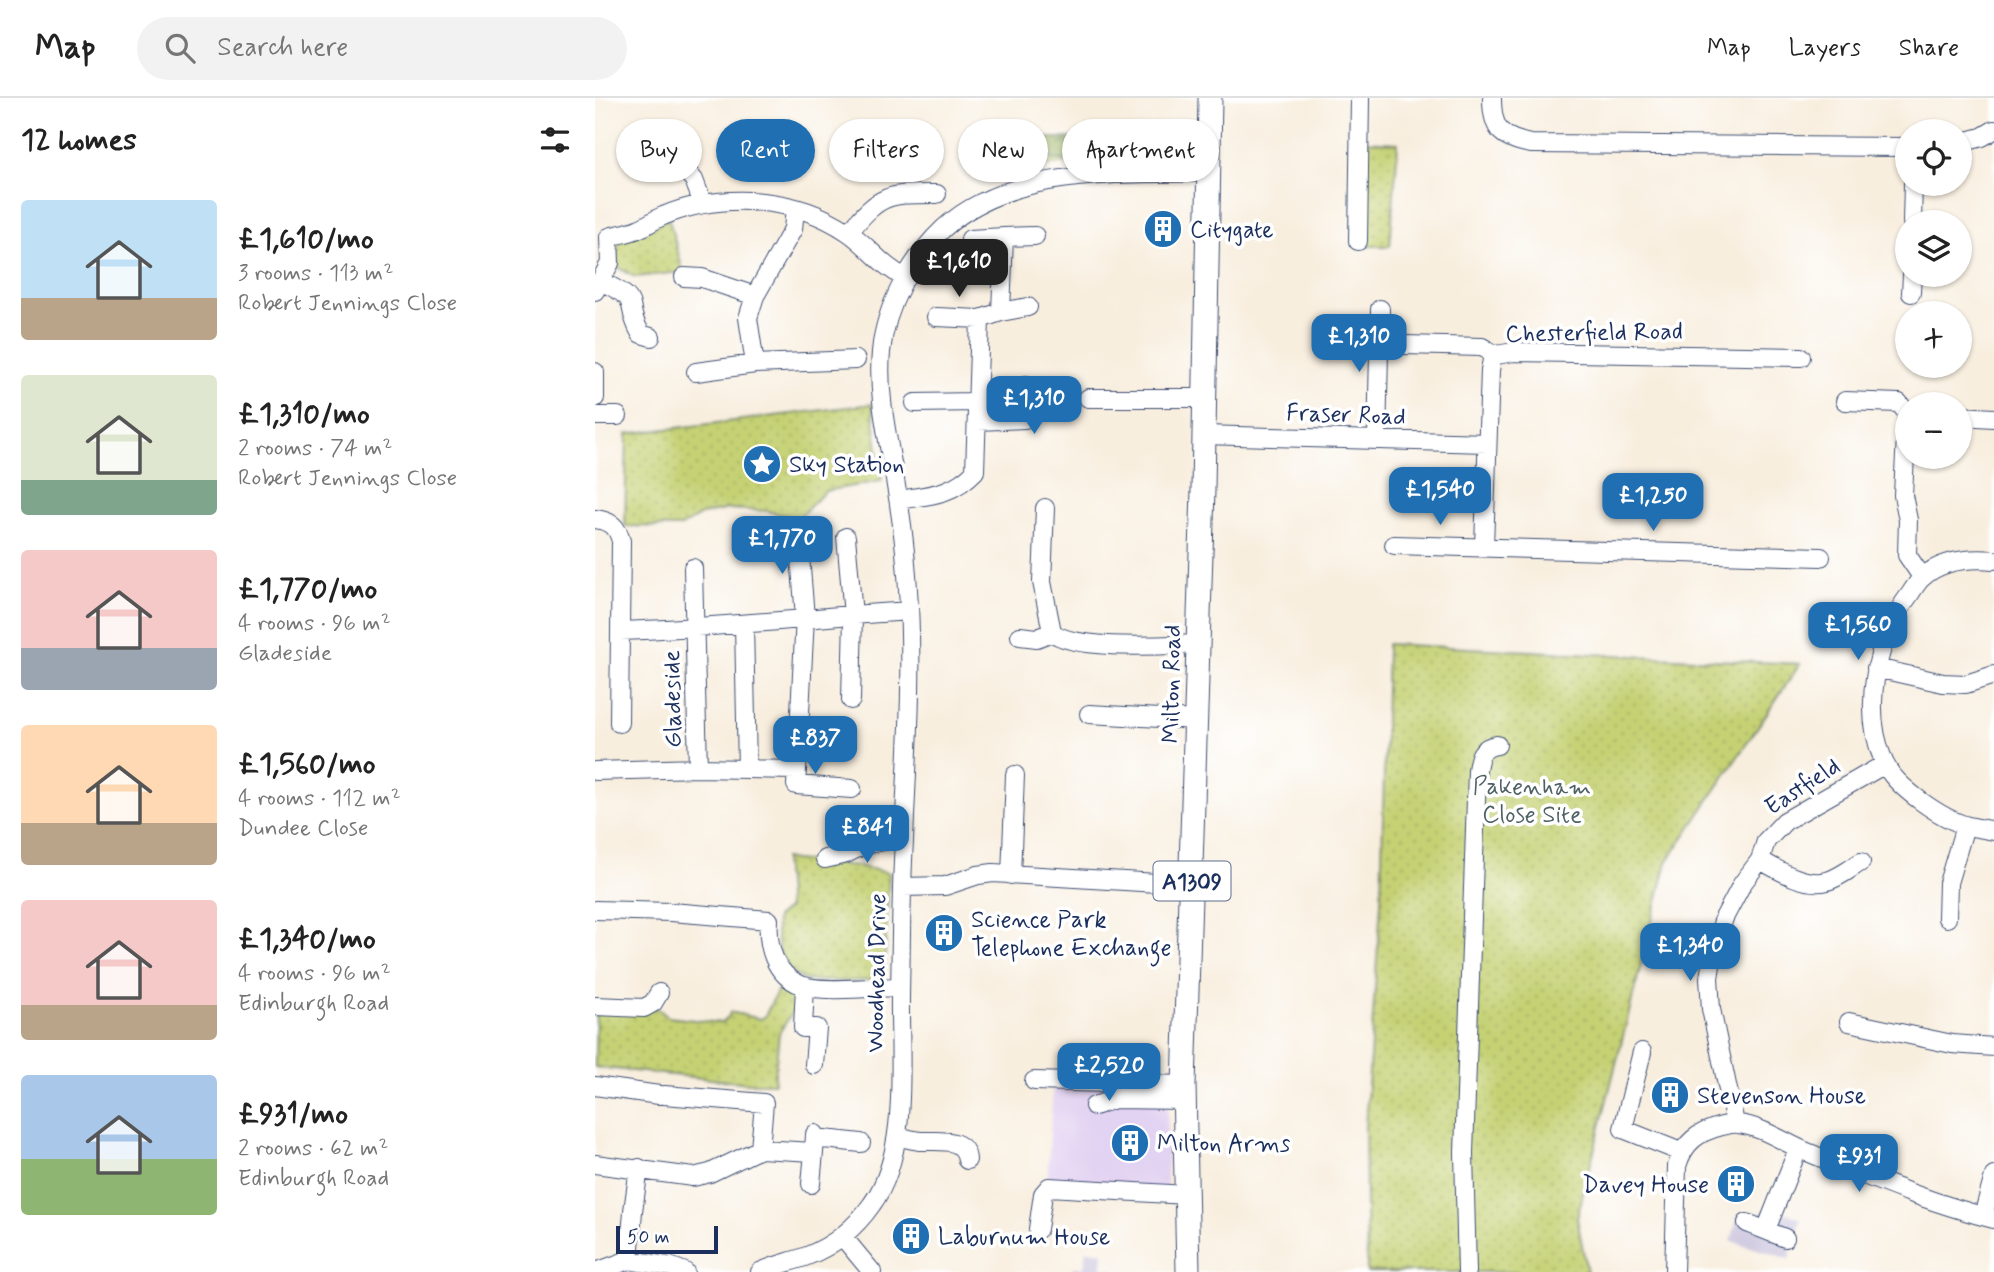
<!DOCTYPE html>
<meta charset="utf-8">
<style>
:root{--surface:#fff;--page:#f2f2f2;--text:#222;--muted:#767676;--line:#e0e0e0;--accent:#1f6fb2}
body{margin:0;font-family:Mynerve,sans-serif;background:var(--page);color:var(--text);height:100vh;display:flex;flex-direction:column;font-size:26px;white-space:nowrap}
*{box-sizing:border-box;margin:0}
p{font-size:23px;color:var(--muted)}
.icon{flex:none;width:38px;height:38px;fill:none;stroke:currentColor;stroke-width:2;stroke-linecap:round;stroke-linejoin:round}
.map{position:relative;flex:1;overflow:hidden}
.drawer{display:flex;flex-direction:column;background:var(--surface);width:595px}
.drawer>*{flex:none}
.guide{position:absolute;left:21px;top:21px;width:665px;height:63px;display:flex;gap:14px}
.tools{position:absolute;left:1300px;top:21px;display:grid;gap:14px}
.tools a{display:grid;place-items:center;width:77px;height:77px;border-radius:50%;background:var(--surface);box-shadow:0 2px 5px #0004;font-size:35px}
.scale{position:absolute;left:21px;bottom:18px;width:102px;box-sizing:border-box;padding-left:7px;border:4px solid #1b2f5e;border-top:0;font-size:19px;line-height:24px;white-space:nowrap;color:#1b2f5e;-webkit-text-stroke:5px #fff;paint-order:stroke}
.price{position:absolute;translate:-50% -60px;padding:0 16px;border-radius:14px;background:var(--accent);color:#fff;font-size:23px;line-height:46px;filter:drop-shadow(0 2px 4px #0008)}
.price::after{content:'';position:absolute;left:50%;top:42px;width:21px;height:16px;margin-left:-10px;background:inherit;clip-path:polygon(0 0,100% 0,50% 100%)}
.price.current{background:#222;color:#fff}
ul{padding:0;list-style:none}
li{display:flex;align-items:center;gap:21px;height:175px;padding:0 21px}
li span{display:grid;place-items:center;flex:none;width:196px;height:140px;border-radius:7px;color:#555}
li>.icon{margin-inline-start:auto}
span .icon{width:84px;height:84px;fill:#fffc;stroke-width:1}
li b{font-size:30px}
h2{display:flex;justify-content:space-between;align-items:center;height:84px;padding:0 21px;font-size:30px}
.tag{padding:0 24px;border-radius:32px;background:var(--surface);box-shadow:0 2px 5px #0004;font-size:24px;line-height:63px}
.tag.current{background:var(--accent);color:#fff}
header{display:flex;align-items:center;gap:42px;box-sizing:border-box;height:98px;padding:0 35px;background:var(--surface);border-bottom:2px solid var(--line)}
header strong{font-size:33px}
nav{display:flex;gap:38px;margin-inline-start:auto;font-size:24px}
.search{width:490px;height:63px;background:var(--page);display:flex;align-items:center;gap:18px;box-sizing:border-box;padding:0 24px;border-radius:38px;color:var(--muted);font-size:26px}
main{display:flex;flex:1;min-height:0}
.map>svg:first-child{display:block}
.built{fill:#e3d3f2}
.industrial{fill:#c6c0da}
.green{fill:url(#green-dots);stroke:#708068;stroke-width:2}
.forest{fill:url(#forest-firs);stroke:#5c7162;stroke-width:2}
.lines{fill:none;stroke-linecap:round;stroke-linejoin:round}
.minor-casing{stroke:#3c4c71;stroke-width:20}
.major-casing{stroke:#3c4c71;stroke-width:25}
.minor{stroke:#fff;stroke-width:18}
.major{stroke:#fff;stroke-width:23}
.labels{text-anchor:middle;stroke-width:7;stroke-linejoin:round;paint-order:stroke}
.shield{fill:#fff;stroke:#5f6d8e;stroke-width:2}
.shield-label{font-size:23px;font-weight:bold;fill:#1b2f5e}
.poi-label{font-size:24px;fill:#1b2f5e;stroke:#fff;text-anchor:start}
.street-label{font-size:24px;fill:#1b2f5e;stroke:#fff}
.park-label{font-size:24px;fill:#4e6064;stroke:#fff}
</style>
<header>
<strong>Map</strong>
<div class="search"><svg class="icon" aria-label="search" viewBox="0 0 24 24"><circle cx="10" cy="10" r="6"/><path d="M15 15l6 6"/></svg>Search here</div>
<nav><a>Map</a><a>Layers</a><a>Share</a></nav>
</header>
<main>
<section class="drawer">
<h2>12 homes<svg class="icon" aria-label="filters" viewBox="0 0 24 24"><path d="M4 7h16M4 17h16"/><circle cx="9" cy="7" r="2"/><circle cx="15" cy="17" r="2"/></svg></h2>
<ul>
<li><span style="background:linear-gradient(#bfe0f5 70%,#b9a48a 0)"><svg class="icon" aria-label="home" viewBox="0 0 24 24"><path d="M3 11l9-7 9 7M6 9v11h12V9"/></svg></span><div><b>£1,610/mo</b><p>3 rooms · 113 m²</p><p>Robert Jennings Close</p></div></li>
<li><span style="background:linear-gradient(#dfe7d0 75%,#7fa58c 0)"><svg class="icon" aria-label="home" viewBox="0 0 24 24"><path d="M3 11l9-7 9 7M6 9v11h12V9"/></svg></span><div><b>£1,310/mo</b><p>2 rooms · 74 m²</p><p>Robert Jennings Close</p></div></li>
<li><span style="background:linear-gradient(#f6c9c9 70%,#9aa5b1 0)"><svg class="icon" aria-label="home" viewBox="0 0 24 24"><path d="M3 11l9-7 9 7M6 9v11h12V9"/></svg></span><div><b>£1,770/mo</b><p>4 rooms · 96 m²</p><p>Gladeside</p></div></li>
<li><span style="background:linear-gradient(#ffd9b3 70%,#b9a48a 0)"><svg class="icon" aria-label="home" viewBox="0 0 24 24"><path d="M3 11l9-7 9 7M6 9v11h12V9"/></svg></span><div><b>£1,560/mo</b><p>4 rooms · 112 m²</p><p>Dundee Close</p></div></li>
<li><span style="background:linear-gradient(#f6c9c9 75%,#b9a48a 0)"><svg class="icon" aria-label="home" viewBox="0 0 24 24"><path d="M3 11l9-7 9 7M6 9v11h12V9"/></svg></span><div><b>£1,340/mo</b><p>4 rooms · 96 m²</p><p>Edinburgh Road</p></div></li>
<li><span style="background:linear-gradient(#a9c7e8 60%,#8fb573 0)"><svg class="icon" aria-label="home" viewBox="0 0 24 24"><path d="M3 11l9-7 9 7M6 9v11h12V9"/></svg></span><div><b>£931/mo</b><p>2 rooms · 62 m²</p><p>Edinburgh Road</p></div></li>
</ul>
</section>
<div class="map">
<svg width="1399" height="1174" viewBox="0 0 1399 1174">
<defs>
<pattern id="green-dots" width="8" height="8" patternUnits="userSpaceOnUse" patternTransform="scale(1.75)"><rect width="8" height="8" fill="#c5d173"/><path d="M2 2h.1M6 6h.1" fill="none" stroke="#a9b466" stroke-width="1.8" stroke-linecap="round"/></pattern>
<pattern id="forest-firs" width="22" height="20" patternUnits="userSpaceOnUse" patternTransform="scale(1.75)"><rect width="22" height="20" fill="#9cb365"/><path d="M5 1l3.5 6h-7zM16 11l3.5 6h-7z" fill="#7e9256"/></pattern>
</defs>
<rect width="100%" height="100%" fill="#fff"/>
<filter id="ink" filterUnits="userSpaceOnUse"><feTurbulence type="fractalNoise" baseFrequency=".0143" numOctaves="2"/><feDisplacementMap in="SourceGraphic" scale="14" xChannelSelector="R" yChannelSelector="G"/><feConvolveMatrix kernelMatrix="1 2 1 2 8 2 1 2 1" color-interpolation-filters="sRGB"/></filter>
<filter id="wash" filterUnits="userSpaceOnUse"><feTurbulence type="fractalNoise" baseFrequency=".00686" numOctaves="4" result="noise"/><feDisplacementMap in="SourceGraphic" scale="28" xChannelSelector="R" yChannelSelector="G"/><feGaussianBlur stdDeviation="1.57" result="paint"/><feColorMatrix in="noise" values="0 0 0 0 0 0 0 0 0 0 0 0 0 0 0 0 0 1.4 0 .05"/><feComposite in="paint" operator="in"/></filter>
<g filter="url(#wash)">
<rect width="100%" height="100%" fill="#f8eede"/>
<path class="built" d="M459,972L573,984L572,1093L452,1086Z"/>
<path class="industrial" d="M1172,1110L1185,1112L1206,1121L1194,1161L1136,1143L1143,1117H1163Z
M491,1152L508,1154L507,1170L518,1171V1174H477L478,1169L489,1170Z"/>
<path class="green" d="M402,39L421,56L435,60L486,63L444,69L413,80Z
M769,43L803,45L795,148H768Z
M74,121L88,174L40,179L20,168L22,147L28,141Z
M277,306L287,383L230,393L203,421L172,413L133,411L106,417L86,429L30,428L32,336Z
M792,546L1205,566L1072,764L982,1120L992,1174H772L770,1030L786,805Z
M189,761L263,768L294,775L289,882C274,882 218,885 208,881C184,871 180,842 181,820L193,810Z
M187,883L202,895L201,909L184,935L179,985H155L0,969L1,914L60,908L73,919L127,925L134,918L135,914L166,921L170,918Z"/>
<path class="forest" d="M402,39L573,42L568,48L486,63L435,60L421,56Z"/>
</g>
<g filter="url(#ink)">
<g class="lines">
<g class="minor-casing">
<path id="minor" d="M897,0C897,32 906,40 936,46L1312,49
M1365,45L1387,39L1399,32
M75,55L99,82L108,106
M1317,124L1318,86
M254,134C286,95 293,96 342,96
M409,139L440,138
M763,143L765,0
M89,179L107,180L160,198
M7,184C50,204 27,203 46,236L56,239
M0,193L15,165L14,139C24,136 35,135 45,130C53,127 60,121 68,118C127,94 200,98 253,134C274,148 287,169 311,180
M1316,195L1317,177
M406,214L433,209
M341,219L385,221
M809,247L887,249L901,257
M160,266L153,220L160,198L198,131L200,111
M0,274V300
M101,274L160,266L261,262
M493,300H609
M1250,303L1304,305L1312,315
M320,305L382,304
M1312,317L1308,397L1313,422L1312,457L1327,479
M0,318H23
M1365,318L1399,320
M383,323L430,321L431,287
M609,337L892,345
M782,342L785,211
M304,402C335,397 357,397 380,373L385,221L406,214L409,139L375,141
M450,410L447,484L457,534C479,553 571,547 603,546
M0,421C16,423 22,428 26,443L24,625
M251,439L258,517L256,602
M799,447L1226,459
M889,449L895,272L897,262L901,257L919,254L1206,259
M1399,462C1375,460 1347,462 1328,479C1323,483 1319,490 1315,496C1281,541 1266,610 1289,664C1300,689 1347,721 1373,728C1381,730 1390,731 1399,733
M98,470L103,670
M149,526L152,671
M25,533C122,530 218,519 314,513
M425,538L442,540L457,534
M1281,570L1348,585L1371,586L1399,577
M494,616L601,622
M202,672L201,687L257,691
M0,673L103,670L202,672L210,519L203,434
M230,761L251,756L269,747L309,739
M1165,762C1183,772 1210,789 1232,783C1244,780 1256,770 1266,764
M416,777L420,677
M307,789L350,788L383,777L398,775L596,787
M0,812L76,814L174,822C172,848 179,876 206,887C225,895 283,889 305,889
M1352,820L1353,785L1370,728
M210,888L208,930H222L219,967
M0,908L49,910L58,905L64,895
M1254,924L1357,946L1399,949
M1047,954L1028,1031L1086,1054
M439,983L589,987
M0,988L64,997
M69,997L169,1005L165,1051
M499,1008L520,1001L590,1002
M1140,1025L1116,911L1114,880L1118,855L1129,820L1147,786L1165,762L1171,743L1190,723L1290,666
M302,1038C310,1040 317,1042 325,1043C343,1044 370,1038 372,1062
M220,1040L266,1045
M0,1066L98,1079L115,1075L165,1051L219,1054L220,1036
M216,1086L219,1054
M1388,1118L1399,1078
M1152,1125L1190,1140
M443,1131L448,1096L454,1089L592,1097
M1171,1132L1203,1051
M248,1139L277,1174
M34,1162L38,1113L44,1070
M1,1174L34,1162L77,1169L90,1174
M165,1174C180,1167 196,1164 212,1158C238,1148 261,1129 277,1106C315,1054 304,960 305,898C306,846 306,794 309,742C312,664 318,586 314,508C312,468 308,427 301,388C294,344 282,299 286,254C290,209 316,161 349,130C417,68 528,77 614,74
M872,1174L869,1055L882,672C884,658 886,649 902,647
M1079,1174L1082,1068C1089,1044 1103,1034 1127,1028C1132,1027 1137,1025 1143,1026C1166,1028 1190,1045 1212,1054C1274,1079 1334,1105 1399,1121"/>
</g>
<g class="major-casing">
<path id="major" d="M593,1174L589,987L608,392L615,0"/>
</g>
<use href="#minor" class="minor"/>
<use href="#major" class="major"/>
</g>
</g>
<defs>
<g id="building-disc" transform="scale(2.0125)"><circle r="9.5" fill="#1f6fb2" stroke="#fff"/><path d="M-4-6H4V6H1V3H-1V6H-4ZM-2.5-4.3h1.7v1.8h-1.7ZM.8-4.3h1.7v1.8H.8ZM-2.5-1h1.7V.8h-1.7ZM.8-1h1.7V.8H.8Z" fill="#fff"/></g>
<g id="sight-disc" transform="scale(2.0125)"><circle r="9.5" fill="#1f6fb2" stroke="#fff"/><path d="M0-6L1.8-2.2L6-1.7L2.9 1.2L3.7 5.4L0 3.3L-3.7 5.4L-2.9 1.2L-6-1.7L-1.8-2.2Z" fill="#fff"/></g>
</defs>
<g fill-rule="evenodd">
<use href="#building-disc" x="568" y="131"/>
<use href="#sight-disc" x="167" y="366"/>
<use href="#building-disc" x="349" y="835"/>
<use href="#building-disc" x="1075" y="997"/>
<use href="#building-disc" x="535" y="1045"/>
<use href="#building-disc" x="1141" y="1086"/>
<use href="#building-disc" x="316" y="1138"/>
</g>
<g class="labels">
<rect class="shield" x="558.5" y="763.5" width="77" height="39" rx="5"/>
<g class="shield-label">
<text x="597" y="791">A1309</text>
</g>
<g class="poi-label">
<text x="595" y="139">Citygate</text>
<text x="194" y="374">Sky Station</text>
<text x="376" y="829">Science Park<tspan x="376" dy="28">Telephone Exchange</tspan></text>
<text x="1102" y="1005">Stevenson House</text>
<text x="562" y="1053">Milton Arms</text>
<text x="1114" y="1094" text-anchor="end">Davey House</text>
<text x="343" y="1146">Laburnum House</text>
</g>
<g class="street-label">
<text transform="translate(999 234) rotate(-1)" y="8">Chesterfield Road</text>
<text transform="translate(751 316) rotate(2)" y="8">Fraser Road</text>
<text transform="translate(576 586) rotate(-89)" y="8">Milton Road</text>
<text transform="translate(77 601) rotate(-91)" y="8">Gladeside</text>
<text transform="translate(1207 688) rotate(-33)" y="8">Eastfield</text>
<text transform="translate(281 875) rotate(-89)" y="8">Woodhead Drive</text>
</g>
<g class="park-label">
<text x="937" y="696">Pakenham<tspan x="937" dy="28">Close Site</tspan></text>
</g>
</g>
</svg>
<div class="tools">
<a><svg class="icon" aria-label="locate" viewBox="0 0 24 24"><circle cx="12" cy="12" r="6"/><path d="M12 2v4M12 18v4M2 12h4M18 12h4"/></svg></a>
<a><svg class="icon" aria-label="layers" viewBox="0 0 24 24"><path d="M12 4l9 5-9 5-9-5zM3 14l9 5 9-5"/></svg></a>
<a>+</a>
<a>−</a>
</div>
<div class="scale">50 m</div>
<b class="price current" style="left:364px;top:201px">£1,610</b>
<b class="price" style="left:764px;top:276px">£1,310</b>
<b class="price" style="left:439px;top:338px">£1,310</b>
<b class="price" style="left:845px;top:429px">£1,540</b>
<b class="price" style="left:1058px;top:435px">£1,250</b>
<b class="price" style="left:187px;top:478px">£1,770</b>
<b class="price" style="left:1263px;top:564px">£1,560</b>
<b class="price" style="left:220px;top:678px">£837</b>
<b class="price" style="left:272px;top:767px">£841</b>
<b class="price" style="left:1095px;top:885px">£1,340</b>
<b class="price" style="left:514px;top:1005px">£2,520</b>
<b class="price" style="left:1264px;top:1096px">£931</b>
<div class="guide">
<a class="tag">Buy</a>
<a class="tag current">Rent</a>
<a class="tag">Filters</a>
<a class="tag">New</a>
<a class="tag">Apartment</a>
</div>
</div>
</main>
